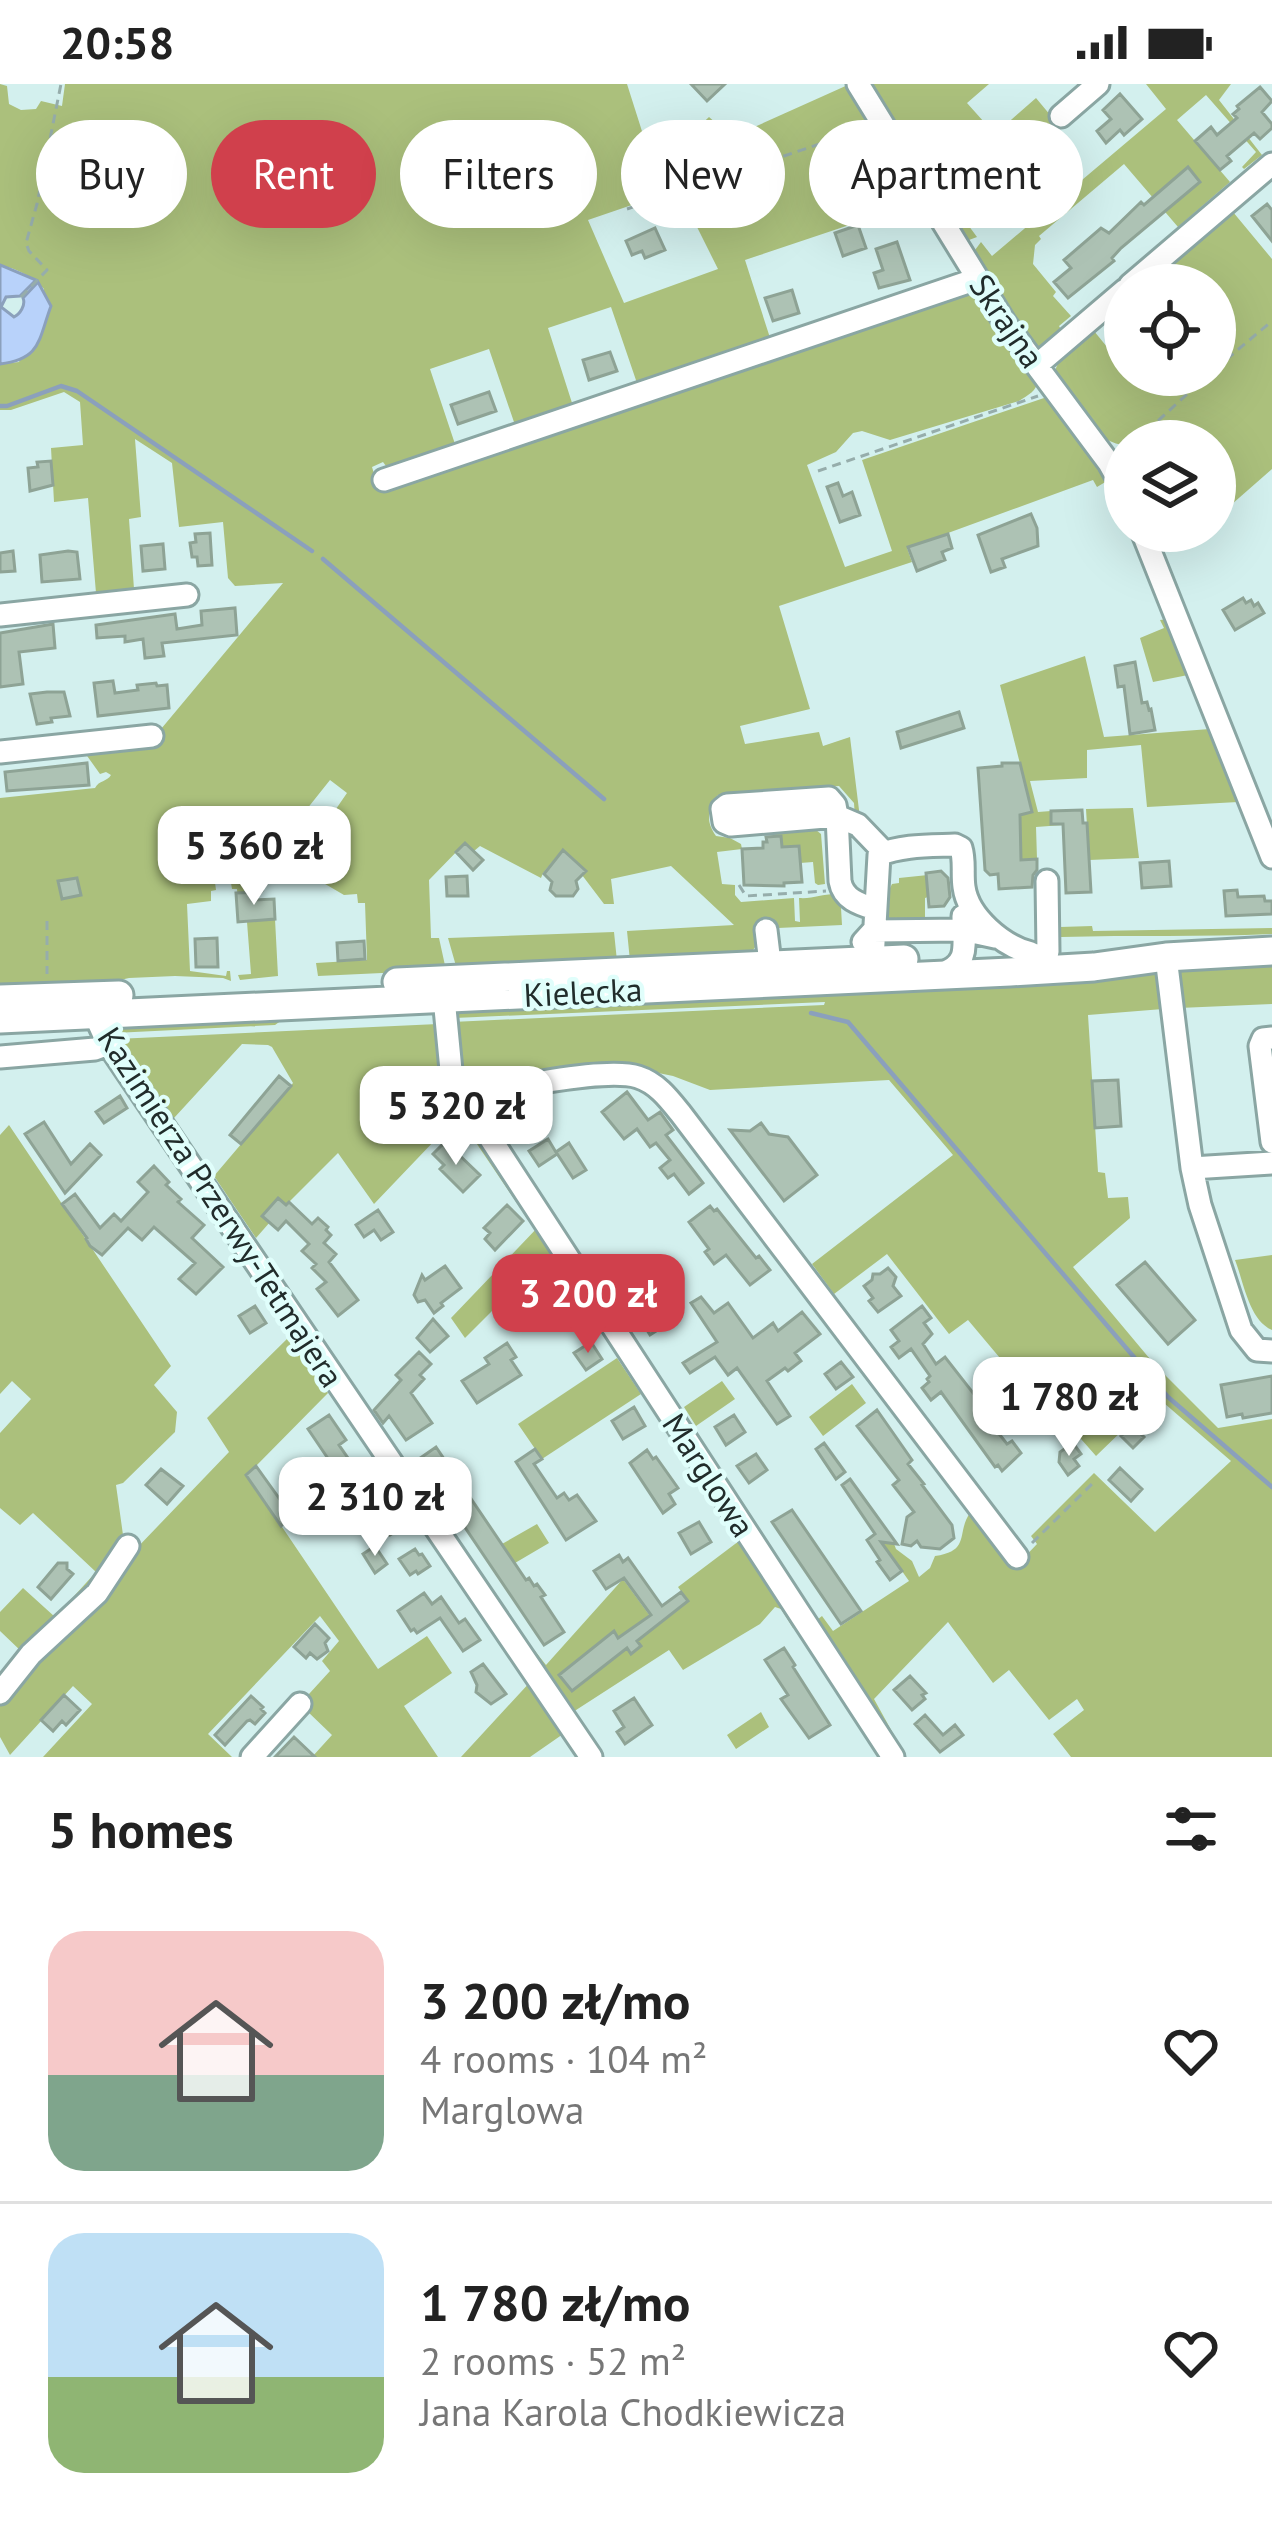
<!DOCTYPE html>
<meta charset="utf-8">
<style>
:root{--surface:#fff;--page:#f6f6f6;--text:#222;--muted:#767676;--line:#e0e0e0;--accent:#d0404c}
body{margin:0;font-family:"PT Sans",sans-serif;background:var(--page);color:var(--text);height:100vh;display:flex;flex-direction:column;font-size:45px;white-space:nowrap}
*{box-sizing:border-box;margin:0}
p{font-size:39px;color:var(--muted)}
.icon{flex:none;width:66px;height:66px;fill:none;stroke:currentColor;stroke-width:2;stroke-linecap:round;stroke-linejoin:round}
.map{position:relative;height:1673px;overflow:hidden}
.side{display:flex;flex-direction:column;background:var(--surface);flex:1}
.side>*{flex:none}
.banner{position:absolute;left:36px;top:36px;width:1200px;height:108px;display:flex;gap:24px}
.controls{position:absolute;left:1104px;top:180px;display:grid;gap:24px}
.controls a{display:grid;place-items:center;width:132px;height:132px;border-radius:50%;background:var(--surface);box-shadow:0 12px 48px #0002;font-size:60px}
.price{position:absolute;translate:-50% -102px;padding:0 27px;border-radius:24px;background:#fff;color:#222;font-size:39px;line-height:78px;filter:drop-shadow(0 3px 6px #0008)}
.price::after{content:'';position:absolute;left:50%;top:72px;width:36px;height:27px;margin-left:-18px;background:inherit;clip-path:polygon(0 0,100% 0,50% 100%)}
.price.selected{background:var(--accent);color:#fff}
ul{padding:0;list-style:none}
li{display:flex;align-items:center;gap:36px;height:300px;padding:0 48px}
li+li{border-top:3px solid var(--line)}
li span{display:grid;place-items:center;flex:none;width:336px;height:240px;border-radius:36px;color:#555}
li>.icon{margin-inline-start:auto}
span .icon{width:144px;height:144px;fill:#fffc;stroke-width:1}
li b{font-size:51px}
h2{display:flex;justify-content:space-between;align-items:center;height:144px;padding:0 48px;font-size:51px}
.tag{padding:0 42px;border-radius:54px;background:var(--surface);box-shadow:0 12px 48px #0002;font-size:42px;line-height:108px}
.tag.selected{background:var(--accent);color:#fff}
.status{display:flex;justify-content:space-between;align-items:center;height:84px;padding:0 60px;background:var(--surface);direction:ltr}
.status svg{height:33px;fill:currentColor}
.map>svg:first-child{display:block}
.green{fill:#abc07c;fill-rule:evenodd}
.water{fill:#b8d2fa;stroke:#8ba0bc;stroke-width:3}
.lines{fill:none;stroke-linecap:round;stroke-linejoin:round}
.stream{stroke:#8ba0bc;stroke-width:4.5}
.building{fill:#adc2b4;stroke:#8ea395;stroke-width:3}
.minor-casing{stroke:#8aa6a3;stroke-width:27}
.major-casing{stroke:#8aa6a3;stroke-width:33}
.path{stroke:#96adab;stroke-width:3;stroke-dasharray:9 6;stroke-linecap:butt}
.minor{stroke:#fff;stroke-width:21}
.major{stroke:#fff;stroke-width:27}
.labels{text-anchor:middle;stroke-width:9;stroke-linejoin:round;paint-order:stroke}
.street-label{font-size:33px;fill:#212c2b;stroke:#e0fefb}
</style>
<div class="status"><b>20:58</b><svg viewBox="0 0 49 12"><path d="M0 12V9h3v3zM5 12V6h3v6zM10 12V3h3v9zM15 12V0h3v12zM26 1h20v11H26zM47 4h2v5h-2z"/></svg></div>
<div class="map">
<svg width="1272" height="1673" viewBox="0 0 1272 1673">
<rect width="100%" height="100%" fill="#d3f0ee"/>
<path class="green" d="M0,0L7,2L9,20L21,26L36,25L41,17L62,22L65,0H627L654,85L709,33L732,53L850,0L873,36L866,40L870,48L879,45L927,124L918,127L915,119L745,176L772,260L639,305L611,223L548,244L573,322L515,341L489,265L430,285L457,366L389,386L383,378L372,383L379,406L972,206L982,213L1038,296C1037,307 1028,311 1019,317L890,356L862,347L853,349L836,368L807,381L845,483L892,467L862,376L1044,314L1050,315L1107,389V397L1097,403L1093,396L907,464L912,478L779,522L810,625L740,642L745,660L819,648L823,662L850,653L860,734H855L854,719L839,702L718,711C708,727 705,736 716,752L730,754L741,760L742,765L717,768L722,800L735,801V811L741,818L794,814L795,837L800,838L799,814C813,815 822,810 835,810L841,824L842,841L757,845L756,862L750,870L630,877L627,847L734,841L671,782L611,795L614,820H604L582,791L585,786L562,766L543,789L541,794L480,762L474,767L465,759L429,796L431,854H439L446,886L318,892L316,879L367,876L365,819H358L357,810L344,811L296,783L347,709L330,696L244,804L246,817H238L237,805H232L229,787L218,788L214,791L216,806L211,807V817L187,820L190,887L226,892L227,887H230L231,897L223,894L175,892L129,894L98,901L0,905V714L95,704C99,696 107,698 111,691L106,688L100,690L85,669L146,663L283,499L235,502L228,494L223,438L179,443L172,379L135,355L141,433L129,435L134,505L96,509L88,414L54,418L51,364L83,361L80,318L64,308L11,326H0V280L19,278L44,205C33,192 17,185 0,181ZM705,96L707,103L681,111L718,185L624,219L588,136Z
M867,0H989L967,19L984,38L919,87Z
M1146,0H1231L1219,16L1262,71L1244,85L1242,83L1256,68L1206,11L1177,36L1230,98L1178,143L1124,80L1039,152L1041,155L1035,161L1033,180L1056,208L1053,212L1071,232L1059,242L1063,249L1034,268L972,170L981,158L992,172L1166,25Z
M1036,14L1061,44L960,130L977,153L969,156L963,154L926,93L929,87L990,46L995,50Z
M1233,128L1272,175V385L1215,435V357H1148L1152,348L1145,342L1122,361C1089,354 1073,320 1054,295C1055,271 1077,261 1094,247L1125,285V291H1130L1142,306L1161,291H1215V201H1147Z
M1168,535L1193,590L1153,598L1140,554L1164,544L1160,536Z
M1085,572L1104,653L1210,645L1253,751L1238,718L1147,723L1141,661L1087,666V694L1030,697L1038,728L1051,727L1052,740L1063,741L1036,743L1037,775L1021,776L1020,731L1032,727L1000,601Z
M1133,724L1139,774L1089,776L1086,725Z
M816,746L821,750L825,800L818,801L815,799L813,778L800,779L799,762L782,763L781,751H766Z
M928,791V813L925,814V835L890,836L887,831L889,806L892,800L899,799V794Z
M275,835L278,892L240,896L238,891L251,890L247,838Z
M1092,842L1093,847L1272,844V850C1202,853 1132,851 1061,853L1060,843Z
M614,848L617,877L456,882L448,854Z
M1272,881V920L1179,924L1176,888L1180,884Z
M1153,886L1159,893L1163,925L1088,931L1098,1088L1105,1089L1108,1114L1128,1113L1130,1134L1073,1183L1155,1281L1218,1344L1272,1335V1673H1071L1053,1650L1084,1626L1077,1615L1049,1636L1009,1586L993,1599L948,1538L874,1615L895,1653L890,1656L866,1622L870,1617L817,1536L822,1532L833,1547L909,1497L882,1459L891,1452L896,1465L912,1477L919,1493L930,1484L935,1472C971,1467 956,1449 970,1429L1013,1485L1037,1460L1031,1452L1094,1389L1155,1448L1231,1377L1157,1313L1096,1372L1074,1347L1032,1312L968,1236L949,1250L887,1170L834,1210L812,1180L953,1071L889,996L710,1006L673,992L634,984L478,1002L462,988L452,938L824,921L825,918L454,934L464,923Z
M220,932L282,936L275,941L114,949L121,938Z
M438,940L532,1134L529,1137L458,1032L374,1120L338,1069L286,1121L277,1115L262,1131L270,1138L256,1154L214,1092L293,999L272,963L268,961L242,960L174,1034L162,1028L116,955Z
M9,1041L171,1282L154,1301L177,1328L175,1348L123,1399L116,1401L124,1458L134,1467L229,1368L207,1334L290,1252L328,1309L247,1391L378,1585L427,1552L452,1589L404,1622L438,1673H312L332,1651L306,1626L309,1610L330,1587L322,1577L339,1557L320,1532L208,1650L232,1673H43L92,1620L73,1602L10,1671L0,1653V1591L22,1568L0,1547V1528L23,1504L55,1533L96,1488L33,1429L20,1441L0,1424V1349L31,1315L12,1297L0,1310V1051Z
M539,1142L555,1164L465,1254L451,1234Z
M1272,1171V1246C1249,1236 1244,1199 1235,1176Z
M617,1274L641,1310L542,1375L518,1340Z
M722,1297L735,1315L696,1342L684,1323Z
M852,1300L866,1319L823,1352L809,1333Z
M537,1440L549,1459L515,1479L502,1460Z
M736,1454H739L799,1540L793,1544L781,1525L775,1523L760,1540L683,1586L669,1566L573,1628L533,1570L535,1567L546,1581L623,1495L650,1532L618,1554L613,1548L559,1591L572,1606L627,1564L631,1569L637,1557L688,1517L678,1503L735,1460L738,1458Z
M532,1596L566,1648L530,1673H461Z
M761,1628L769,1643L736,1665L727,1651Z"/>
<path class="water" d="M0,181L36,196L20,212L6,213L1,223L14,233C20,230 26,221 23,214L38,198L51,222C38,257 41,275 0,280Z"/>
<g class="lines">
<path class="stream" d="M0,322H7L61,302L77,307L312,467
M323,475L604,715
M811,929L848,938L1168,1313L1272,1403"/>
</g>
<path class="building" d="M691,0H725L707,17Z
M1260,3L1272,17L1262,28L1272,40V44L1260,55L1254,49L1227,72L1231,77L1220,86L1195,57L1211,43L1217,51L1237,34L1233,30L1239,25L1237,22Z
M1120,10L1142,35L1124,51L1120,46L1106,59L1097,47L1111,35L1103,26Z
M1042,59L1061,80L1047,92L1029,71Z
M1188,83L1200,98L1121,164L1112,174L1114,177L1068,214L1054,198L1071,184L1064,176L1101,144L1109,149L1141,118L1144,121Z
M1267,120L1272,126V157L1252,132Z
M858,141L866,164L843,172L835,149Z
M655,144L665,166L645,174L642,167L632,171L626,157Z
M897,158L910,196L879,204L874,189L883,186L876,165Z
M792,206L799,229L773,237L765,214Z
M610,268L617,287L589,296L583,276Z
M489,308L496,327L458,340L451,321Z
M51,377L53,401L30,407L28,384L38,383L37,378Z
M838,399L843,412L852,408L860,431L840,438L827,403Z
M1031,430L1037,444L1038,462L1002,475L1005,483L991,488L978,451Z
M210,449L212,481L198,482L197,473H192L190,459L196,458L195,450Z
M948,450L952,464L942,468L945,476L917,487L908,463Z
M163,460L165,485L143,487L141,462Z
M13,467L15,487L0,488V469Z
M68,467L77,468L80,495L42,498L40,471Z
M1243,514L1246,519L1251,516L1254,522L1258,519L1264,529L1235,546L1223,526Z
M235,524L237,551L162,559L164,572L145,574L143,555L125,558V552L97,554L96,541L175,530L177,545L202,541L201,527Z
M53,540L55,564L19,568L23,600L0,603V549Z
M1135,578L1142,619L1147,618L1149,626L1151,625L1155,646L1130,650L1124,602L1118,603L1115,582Z
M113,597L115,609L138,606L137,601L156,599L157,602L167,601L169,624L98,632L94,599Z
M47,608H64L70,632L51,634L52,638L37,640L30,610Z
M959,628L964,644L901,664L897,648Z
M87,679L89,701L7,707L5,688Z
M1002,679H1020L1032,728L1020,731L1021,776L1037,775V786L1033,791L1032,803L999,805L998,790L990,791L985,786L978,684L1002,682Z
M1082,726L1083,739H1087L1091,808L1066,809L1063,740H1051V727Z
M286,750L299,759L276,787L265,778Z
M781,752L782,763L799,762L802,798L784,799V802L744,801L742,765L763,764V758H767L766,753Z
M465,759L483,776L473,786L456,768Z
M563,766L586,787L576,797L578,805L573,812H556L550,806L552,798L544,790Z
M1169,777L1171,802L1142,804L1140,779Z
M941,787L948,794L950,813L944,822L929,823L926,789Z
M467,792L468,812H447L446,793Z
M77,794L81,811L62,815L58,797Z
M1237,806L1238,813L1264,812L1265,817H1272V830L1226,832L1224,807Z
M261,808L254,816L274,815L275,835L238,838L236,809Z
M217,854L218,883H196L195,855Z
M364,857L365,875L338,877L337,859Z
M279,992L291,1002L241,1060L230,1051Z
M1118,996L1121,1042L1095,1044L1092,997Z
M627,1008L648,1036L660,1028L673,1046L666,1051L703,1099L689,1110L674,1090L668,1094L660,1084L670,1076L656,1059L650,1063L637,1045L624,1055L602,1028Z
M120,1012L127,1024L104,1039L96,1028Z
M44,1038L71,1080L90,1060L101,1071L65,1109L25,1050Z
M761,1039L769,1050L788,1053L817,1091L784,1117L730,1046L750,1047Z
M548,1055L557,1070L539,1082L529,1067Z
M569,1059L586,1086L573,1094L556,1068Z
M443,1060L452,1070L455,1067L480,1091L463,1108L440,1085L444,1081L433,1070Z
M154,1082L169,1098L166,1101L181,1115L178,1118L204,1141L192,1154L223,1183L196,1210L179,1195L195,1179L154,1143L142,1156L128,1144L102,1171L90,1162L86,1155L87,1154L62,1120L75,1110L100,1144L114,1130L121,1137L148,1108L138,1098Z
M278,1114L286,1121L289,1118L312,1140L318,1134L328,1143L326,1146L331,1151L324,1159L336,1170L329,1178L358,1216L338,1232L317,1205L326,1198L312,1184L316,1180L302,1167L309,1160L286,1137L278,1146L262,1132Z
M507,1121L523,1137L495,1166L485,1155L490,1149L484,1144Z
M710,1122L714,1127L717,1125L756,1174L759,1172L770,1186L750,1201L726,1171L714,1180L705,1168L709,1165L689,1138Z
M378,1126L393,1148L381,1156L374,1146L364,1153L356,1141Z
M1145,1178L1195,1236L1168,1260L1117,1201Z
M445,1182L461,1204L441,1219L443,1222L434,1229L425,1216L418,1218L414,1211L422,1191L425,1196Z
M647,1182L658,1200L629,1219L618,1200Z
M888,1184L896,1193L893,1202L901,1212L878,1228L869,1217L873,1214L864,1202L872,1196L873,1190H880Z
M547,1190L558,1207L536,1222L523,1202Z
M701,1213L714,1229L728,1219L753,1254L773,1239L778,1247L802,1228L820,1250L795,1269L801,1277L788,1287L785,1284L767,1297L790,1332L777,1340L737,1284L728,1291L715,1273L690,1289L683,1279L717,1258L691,1219Z
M255,1222L266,1239L250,1249L239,1232Z
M922,1222L931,1234L924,1239L932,1250L923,1260L936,1280L945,1273L973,1309L982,1302L1002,1327L989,1337L1007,1360L1012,1357L1021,1369L1002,1387L998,1381L995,1383L941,1308L931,1316L922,1304L929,1298L927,1295L930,1292L911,1265L899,1274L891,1263L899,1257L891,1246Z
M659,1227L667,1240L650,1251L642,1238Z
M433,1235L448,1252L430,1268L417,1254Z
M591,1258L602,1275L586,1286L574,1269Z
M507,1259L516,1273L511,1276L521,1291L477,1319L462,1297L489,1280L485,1274Z
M419,1268L431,1280L420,1291L424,1295L411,1309L432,1339L406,1356L389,1332L383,1339L374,1326L401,1296L396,1291Z
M841,1278L853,1293L836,1305L825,1290Z
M1272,1292V1329L1243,1334L1242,1330L1227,1333L1221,1301Z
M634,1323L645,1342L623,1355L612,1337Z
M877,1326L912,1376L908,1380L924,1400L922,1401L952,1441L954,1454L940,1465L921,1463L917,1457L911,1462L902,1460L907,1433L914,1428L893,1401L899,1396L857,1342Z
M329,1331L346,1356L339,1361L364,1397L370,1393L404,1442L390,1451L371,1421L366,1425L358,1414L350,1419L326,1384L331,1379L308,1345Z
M734,1331L745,1348L726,1361L715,1343Z
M1132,1341L1144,1353L1133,1364L1121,1352Z
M824,1359L845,1388L836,1395L816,1365Z
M1073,1359L1081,1370L1074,1375L1079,1382L1068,1391L1059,1378L1060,1368Z
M436,1363L526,1496L529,1494L534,1502L537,1500L545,1511L541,1513L564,1548L544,1561L419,1375Z
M535,1365L542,1375L534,1380L557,1414L564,1409L569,1416L577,1411L596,1437L566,1456L516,1378Z
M647,1366L653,1375L656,1373L678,1404L669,1410L675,1420L663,1429L630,1379Z
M756,1370L767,1386L749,1399L737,1382Z
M256,1382L291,1431L281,1442L246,1391Z
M1120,1384L1142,1405L1131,1417L1109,1396Z
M161,1385L183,1402L167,1420L146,1401Z
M850,1395L897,1460L881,1458L902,1487L890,1496L877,1478L880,1476L867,1456L875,1450L842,1401Z
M792,1426L861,1527L841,1540L772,1438Z
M699,1438L711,1458L691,1470L679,1449Z
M375,1462L387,1480L375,1489L363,1470Z
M415,1465L419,1471L422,1470L430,1482L418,1490L416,1487L410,1491L399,1475Z
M619,1471L623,1478L628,1474L662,1522L681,1508L688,1517L637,1557L641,1562L631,1570L627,1564L572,1607L559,1591L614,1547L618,1554L651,1531L624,1494L606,1505L594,1487Z
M58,1479H67V1485L73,1490L51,1515L38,1503Z
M424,1509L432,1520L441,1513L459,1539L465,1535L480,1556L463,1567L440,1534L417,1549L414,1545L411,1547L398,1527Z
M315,1540L329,1554L325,1559L328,1567L317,1575L310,1569L306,1574L294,1563Z
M784,1564L795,1581L793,1583L830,1641L809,1654L781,1615L788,1611L765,1576Z
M483,1580L506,1610L491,1620L476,1608L477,1601L471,1588Z
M910,1592L926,1609L922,1611L925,1615L912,1626L894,1606Z
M64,1611L80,1626L66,1641L62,1637L53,1647L41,1636Z
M251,1612L263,1623L261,1625L265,1629L255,1640L250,1636L247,1637L225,1661L215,1651Z
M634,1614L652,1641L625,1660L617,1648L624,1643L614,1627Z
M925,1631L943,1651L955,1641L963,1651L940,1668L915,1640Z
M294,1653L315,1673H275Z"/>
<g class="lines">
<g class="minor-casing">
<path id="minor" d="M858,0L1005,239L1109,379L1125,408
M1061,32L1098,0
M1130,201L1272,80
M1037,281L1125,206
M384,396L977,195
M1142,447L1272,773
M0,531L187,511
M0,668L152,652
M875,825C859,820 843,815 840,797L837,732L835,721L829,714L727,721L722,725L724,738L731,741L837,732L858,741L883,767
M766,846L770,879
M863,858L873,847L963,846L995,853
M1166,873L1192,1084L1200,1121L1241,1246L1257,1266L1272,1267
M1022,886L1038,879L1048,868L1047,797
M878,887L873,876L879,771C901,761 930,762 955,761L961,764C965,777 962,789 964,803C968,833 1003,862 1031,869
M940,890C972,880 963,859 963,832
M440,905L444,914L451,986L466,1017L893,1673
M90,920L108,960L591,1673
M1272,954L1263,955L1260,962L1272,1058
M0,973L95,965L108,960
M466,1017C497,1004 607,983 638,993C657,999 669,1015 681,1030L1017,1473
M1192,1084L1272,1079
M0,1609L31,1570L97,1509L128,1462
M252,1673L300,1620"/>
</g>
<g class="major-casing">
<path id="major" d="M397,898L904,875
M0,915L119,911
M0,935L1010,888L1094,883L1166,873L1272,867"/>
</g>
<path class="path" d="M627,125L864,45
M21,213L47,186L29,167L26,159L37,120L61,0
M1215,285L1272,237
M1136,357L1208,291
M818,387L1038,312
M739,801L746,812L826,807
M47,837V890
M1032,1459L1095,1397"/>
<use href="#minor" class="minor"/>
<use href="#major" class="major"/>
</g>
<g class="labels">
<g class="street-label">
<text transform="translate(1007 237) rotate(56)" y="12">Skrajna</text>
<text transform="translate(583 908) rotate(-3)" y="12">Kielecka</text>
<text transform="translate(221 1123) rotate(57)" y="12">Kazimierza Przerwy-Tetmajera</text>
<text transform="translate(709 1391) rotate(57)" y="12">Marglowa</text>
</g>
</g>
</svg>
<div class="controls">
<a><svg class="icon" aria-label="locate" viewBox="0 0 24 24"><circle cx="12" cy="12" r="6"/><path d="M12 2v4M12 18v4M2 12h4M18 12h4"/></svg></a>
<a><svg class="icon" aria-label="layers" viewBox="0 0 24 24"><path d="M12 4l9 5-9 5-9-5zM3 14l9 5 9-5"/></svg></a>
</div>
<b class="price" style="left:254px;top:824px">5 360 zł</b>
<b class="price" style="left:456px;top:1084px">5 320 zł</b>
<b class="price selected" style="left:588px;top:1272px">3 200 zł</b>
<b class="price" style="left:1069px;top:1375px">1 780 zł</b>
<b class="price" style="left:375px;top:1475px">2 310 zł</b>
<div class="banner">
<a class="tag">Buy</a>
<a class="tag selected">Rent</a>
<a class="tag">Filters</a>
<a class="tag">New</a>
<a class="tag">Apartment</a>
</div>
</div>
<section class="side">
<h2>5 homes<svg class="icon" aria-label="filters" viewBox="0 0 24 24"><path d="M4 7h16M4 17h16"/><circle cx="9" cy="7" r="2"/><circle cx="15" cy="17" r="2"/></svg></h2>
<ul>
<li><span style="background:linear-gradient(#f6c9c9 60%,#7fa58c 0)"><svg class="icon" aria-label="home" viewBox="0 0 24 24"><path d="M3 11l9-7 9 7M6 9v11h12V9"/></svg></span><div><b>3 200 zł/mo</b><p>4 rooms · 104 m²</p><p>Marglowa</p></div><svg class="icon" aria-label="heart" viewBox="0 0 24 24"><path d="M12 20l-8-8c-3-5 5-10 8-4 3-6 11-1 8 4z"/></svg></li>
<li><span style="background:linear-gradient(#bfe0f5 60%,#8fb573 0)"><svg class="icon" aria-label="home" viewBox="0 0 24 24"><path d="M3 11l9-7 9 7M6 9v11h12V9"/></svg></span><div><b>1 780 zł/mo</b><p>2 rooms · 52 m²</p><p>Jana Karola Chodkiewicza</p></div><svg class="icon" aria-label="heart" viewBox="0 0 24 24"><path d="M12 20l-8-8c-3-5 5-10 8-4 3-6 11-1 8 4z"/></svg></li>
</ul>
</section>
